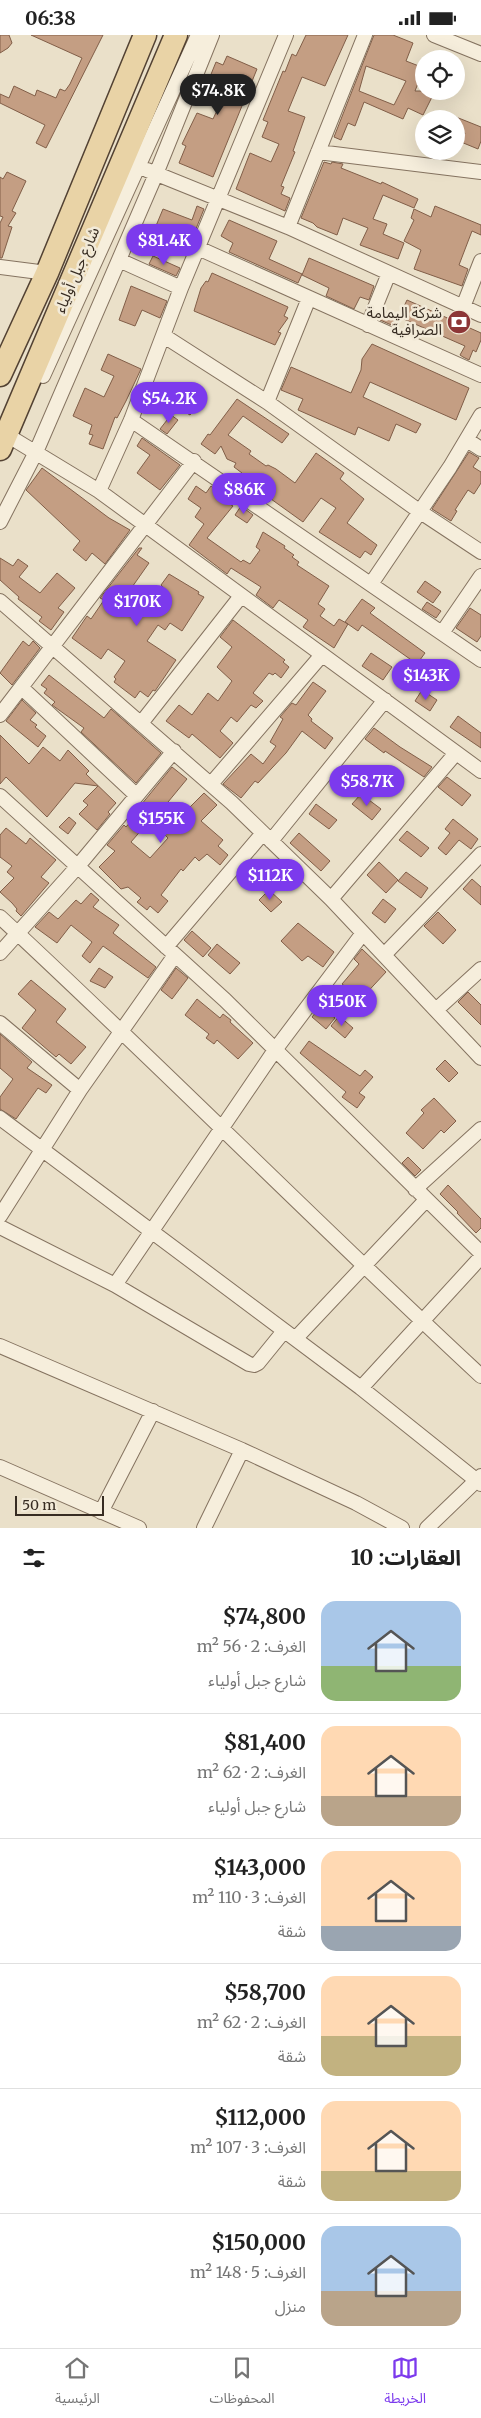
<!DOCTYPE html>
<html lang="ar">
<meta charset="utf-8">
<style>
:root{--surface:#fff;--page:#f2f2f2;--text:#222;--muted:#767676;--line:#e0e0e0;--accent:#7c3aed}
body{margin:0;font-family:Merriweather,"Noto Sans Arabic",serif;background:var(--page);color:var(--text);direction:rtl;height:100vh;display:flex;flex-direction:column;font-size:19px;white-space:nowrap}
*{box-sizing:border-box;margin:0}
p{font-size:16px;color:var(--muted)}
.icon{flex:none;width:28px;height:28px;fill:none;stroke:currentColor;stroke-width:2;stroke-linecap:round;stroke-linejoin:round}
.map{position:relative;height:1493px;overflow:hidden;direction:ltr}
.side{display:flex;flex-direction:column;background:var(--surface);flex:1}
.side>*{flex:none}
.controls{position:absolute;left:415px;top:15px;display:grid;gap:10px}
.controls a{display:grid;place-items:center;width:50px;height:50px;border-radius:50%;background:var(--surface);box-shadow:0 5px 20px #0002;font-size:25px}
.scale{position:absolute;left:15px;bottom:12px;width:89px;box-sizing:border-box;padding-left:5px;border:2px solid #372c22;border-top:0;font-size:14px;line-height:18px;white-space:nowrap;color:#372c22;-webkit-text-stroke:4px #f2ead8;paint-order:stroke}
.price{position:absolute;translate:-50% -42px;padding:0 11px;border-radius:18px;background:var(--accent);color:#fff;font-size:16px;line-height:32px;filter:drop-shadow(0 1px 2px #0008)}
.price::after{content:'';position:absolute;left:50%;top:30px;width:15px;height:11px;margin-left:-8px;background:inherit;clip-path:polygon(0 0,100% 0,50% 100%)}
.price.on{background:#222;color:#fff}
ul{padding:0;list-style:none}
li{display:flex;align-items:center;gap:15px;height:125px;padding:0 20px}
li+li{border-top:1px solid var(--line)}
li span{display:grid;place-items:center;flex:none;width:140px;height:100px;border-radius:15px;color:#555}
li>.icon{margin-inline-start:auto}
span .icon{width:60px;height:60px;fill:#fffc;stroke-width:1}
li b{font-size:21px}
h2{display:flex;justify-content:space-between;align-items:center;height:60px;padding:0 20px;font-size:21px}
.status{display:flex;justify-content:space-between;align-items:center;height:35px;padding:0 25px;background:var(--surface);direction:ltr}
.status svg{height:14px;fill:currentColor}
.dock{display:flex;justify-content:space-around;align-items:center;height:70px;border-top:1px solid var(--line);background:var(--surface);font-size:14px;color:var(--muted)}
.dock a{display:grid;justify-items:center;gap:2px}
.dock .on{color:var(--accent)}
.map>svg:first-child{display:block}
.building{fill:#c49e83;stroke:#815e48;fill-rule:evenodd}
.lines{fill:none;stroke-linecap:round;stroke-linejoin:round}
.street-casing{stroke:#857360;stroke-width:16}
.primary-casing{stroke:#534233;stroke-width:25}
.street{stroke:#f6eedc;stroke-width:14}
.primary{stroke:#e9d3a6;stroke-width:22}
.labels{text-anchor:middle;stroke-width:5;stroke-linejoin:round;paint-order:stroke}
.street-label{font-size:15px;fill:#372c22;stroke:#f2ead8}
.poi-label{font-size:15px;fill:#372c22;stroke:#f2ead8;text-anchor:end}
</style>
<div class="status"><b>06:38</b><svg viewBox="0 0 49 12"><path d="M0 12V9h3v3zM5 12V6h3v6zM10 12V3h3v9zM15 12V0h3v12zM26 1h20v11H26zM47 4h2v5h-2z"/></svg></div>
<div class="map">
<svg width="481" height="1493" viewBox="0 0 481 1493">
<rect width="100%" height="100%" fill="#eae0c9"/>
<path class="building" d="M0,0H9L12,8L8,13L0,18Z
M31,0H103L46,113L36,108L45,90L0,68V59L9,63L14,51L35,61L37,55L56,63L60,54L65,56L70,49L82,23Z
M306,0H348L325,51L302,42L288,76L305,82L293,116L295,117L281,151L284,152L281,159L290,163L285,176L236,154L250,118L271,127L279,109L262,102L268,87L263,85L283,36L285,37L292,19L296,21Z
M374,0H393L413,8L406,26L424,33L415,56H435L423,80L408,73L403,84L364,67L355,91L348,88L341,105L334,102ZM366,31L406,46L394,70L359,56Z
M227,21L257,34L213,142L179,128L186,111L182,109L197,78L213,84L221,67L203,59L216,27L223,30Z
M456,82L481,92V106L478,114L461,107L465,98L456,94Z
M324,127L331,129L332,127L343,129L341,133L381,149L382,147L418,164L414,173L383,160L373,184L387,189L383,199L404,208L398,224L360,210L368,193L343,183L337,200L317,192L313,188L301,183Z
M7,137L26,146L12,176L16,178L8,191L12,192L2,223H0V188L3,182L0,181V142L3,144Z
M197,171L204,174L189,211L153,198L163,174L192,185Z
M435,171L481,190V200L472,196L459,230L468,234L462,251L414,234L421,215L404,206L414,185L411,183L414,174L431,182Z
M229,185L277,206L269,224L302,239L298,248L229,217L233,208L221,201Z
M153,221L180,233L176,241L149,229Z
M309,223L374,251L369,265L360,262L354,274L326,261L329,253L302,240Z
M212,238L288,272L284,281L288,283L278,297L281,298L275,310L194,276L201,253L206,246L208,247Z
M131,251L167,266L160,283L142,275L135,291L119,285Z
M407,265L481,298V305L476,317L473,315L469,325L463,322L460,320L465,311L399,282Z
M384,276L399,283L396,292L380,285Z
M372,309L469,353L456,385L370,347L363,362L421,389L416,398L396,389L389,406L358,392L355,400L298,375L303,364L281,355L291,332L351,358L361,335L362,324Z
M108,319L141,334L126,366L117,383L115,382L103,414L89,409L93,400L89,399L92,390L73,381L85,353L104,362L114,341L101,335Z
M192,363L199,368L190,380L182,375Z
M237,364L289,399L282,408L243,381L228,400L251,416L249,419L266,431L268,430L276,434L295,448L316,418L344,438L340,444L364,464L347,488L377,510L371,520L365,516L360,523L319,497L336,473L321,463L303,487L271,464L269,467L259,460L262,455L241,440L242,438L234,432L236,428L227,424L221,411L215,419L201,409L208,399L210,400Z
M171,380L178,385L167,399L160,394Z
M142,403L180,430L160,455L137,438L150,420L137,411Z
M469,417L479,423L473,432L481,437V448L474,459L468,455L455,475L457,476L451,486L432,474Z
M42,433L109,483L130,495L105,529L92,518L86,526L73,515L80,506L26,455Z
M196,451L206,458L211,451L221,458L218,462L233,471L207,503L241,527L243,525L250,529L260,515L256,512L263,497L285,511L284,513L294,520L292,522L299,527L297,530L329,551L318,569L325,574L320,581L334,591L339,584L348,589L334,613L303,592L308,585L279,565L273,573L256,560L261,552L231,533L227,539L189,510L204,489L195,482L201,473L188,464Z
M241,471L253,480L247,488L235,480Z
M139,513H142L137,520L149,528L130,555L152,570L164,553L161,550L169,539L199,557L198,559L204,562L182,596L170,588L165,595L158,590L147,606L176,625L155,656L153,655L148,662L140,656L135,663L114,647L116,644L114,642L125,626L108,614L101,624L72,603L87,581L91,584L104,565L100,563Z
M0,523L13,531L18,524L28,531L19,542L40,558L57,538L75,553L58,573L64,577L51,595L39,586L42,582L18,564L19,562L0,545Z
M425,546L441,557L433,568L417,557Z
M362,564L375,573L370,578L425,618L417,629L362,590L358,596L345,587Z
M427,567L441,576L436,583L422,574Z
M470,573L481,580V601L477,607L456,593Z
M233,585L285,625L283,627L289,632L281,643L275,638L273,640L269,638L253,658L263,666L256,673L251,670L237,687L231,682L220,696L233,708L220,723L192,699L189,703L166,686L179,670L192,680L208,658L218,666L232,646L217,632L232,612L220,602Z
M23,606L29,611L33,606L40,613L12,650L0,638Z
M371,618L392,632L383,645L362,631Z
M49,640L104,683L111,674L161,718L136,748L81,697L84,693L52,670L55,667L44,658L47,654L41,650Z
M313,647L326,656L308,680L312,684L311,686L333,703L325,714L302,696L286,718L258,748L255,746L241,763L223,749L251,719L263,729L276,711L270,707L283,684L280,682L292,668L296,670Z
M422,655L437,665L430,676L415,666Z
M22,665L36,678L30,685L37,690L35,692L46,701L38,712L6,686Z
M458,681L481,698V713L450,692Z
M374,693L400,712L432,732L424,742L385,716L384,718L365,704Z
M0,700L29,729L43,712L60,726L68,715L89,736L86,739L116,768L108,777L110,779L97,795L79,779L88,770L83,766L98,751L75,748L47,782L6,742L0,749Z
M172,732L187,744L168,767L167,775L178,784L204,758L217,770L201,786L223,805L218,811L228,820L220,830L207,819L199,826L195,822L183,836L181,834L161,860L168,866L158,878L150,871L147,875L137,867L141,863L128,852L121,854L99,832L115,816L107,810L124,790L126,792L143,772L141,770ZM150,785L168,803L150,823L131,807Z
M447,742L471,760L462,771L438,752Z
M361,759L381,774L372,785L352,769Z
M316,769L337,785L329,794L309,779Z
M69,782L76,788L68,799L59,792Z
M453,784L478,804L471,814L459,805L446,820L438,813L450,798L445,794Z
M6,793L26,809L30,803L56,825L41,842L49,848L21,881L16,876L17,874L12,868L0,857L14,843L7,837L12,831L0,822V800Z
M407,796L429,813L421,822L399,805Z
M299,798L330,826L321,836L290,808Z
M379,827L398,845L386,858L367,840Z
M406,837L428,853L421,863L398,846Z
M472,844L481,852V870L463,854Z
M269,855L282,867L271,877L259,865Z
M91,858L99,865L93,872L119,890L113,898L156,932L148,943L103,911L90,928L82,921L92,907L71,890L57,908L35,892L49,877L58,884L76,865L81,869Z
M383,864L396,874L385,888L372,878Z
M438,877L456,895L443,909L424,891Z
M298,888L334,917L323,932L308,921L302,926L281,906Z
M192,896L211,913L203,922L184,905Z
M217,909L240,928L230,939L208,920Z
M362,914L386,937L361,964L342,949L359,929L354,924Z
M99,933L113,942L105,953L90,946Z
M176,933L188,943L172,964L161,955Z
M31,945L66,974L56,987L86,1012L71,1029L59,1019L56,1022L22,993L36,975L18,959Z
M468,957L481,970V990L458,967Z
M197,964L220,983L223,979L231,985L230,987L253,1008L238,1024L217,1005L214,1009L206,1003L209,999L185,980Z
M321,971L335,983L326,994L312,982Z
M339,981L353,993L345,1003L331,991Z
M0,999L32,1027L27,1033L52,1050L46,1058L38,1053L16,1084L0,1074V1062L13,1044L0,1033Z
M309,1006L360,1041L365,1035L373,1042L359,1058L365,1062L357,1073L342,1062L346,1057L300,1018Z
M445,1025L458,1038L449,1047L436,1034Z
M434,1063L456,1086L444,1098L441,1095L423,1114L406,1098L424,1078L421,1075Z
M408,1122L421,1135L415,1141L402,1128Z
M448,1150L481,1184V1193L476,1198L457,1178L458,1177L440,1159Z"/>
<g class="lines">
<g class="street-casing">
<path id="street" d="M434,0L481,19
M318,117L481,137
M147,135L288,192L481,280
M288,192L365,0
M198,213L481,340
M119,225L181,253
M0,232L47,238
M463,272L481,226
M368,290L389,238
M164,301L267,367L419,476L481,517
M43,341L198,0
M267,367L309,263
M131,385L481,625
M15,405L99,456L481,736
M467,405L481,414
M99,456L131,385L181,253L286,0
M0,487L36,417L156,139L212,0
M371,549L450,432L481,380
M0,566L232,768L331,864L481,1023
M442,598L481,541
M22,653L136,760
M0,680L194,426
M142,687L241,561
M211,749L321,621
M0,761L225,965L481,1218
M271,806L385,665
M331,864L456,718
M0,882C162,1032 318,1190 481,1341
M166,912L263,798
M0,918L78,831L174,716
M384,920L481,819
M436,975L481,934
M0,988L80,1055
M0,1083L361,1353L481,1449
M415,1154L481,1094
M0,1181L80,1055L175,920
M0,1192L115,1250L249,1329L254,1330L258,1328L284,1296
M115,1250L275,1015L363,898
M296,1303L426,1165
M0,1311L242,1415L356,1468L402,1493
M361,1353L481,1222
M0,1432L139,1493
M101,1477L153,1376
M204,1493L242,1415
M427,1493L481,1441"/>
</g>
<g class="primary-casing">
<path id="primary" d="M0,340L47,238L145,0
M0,414L176,0"/>
</g>
<use href="#street" class="street"/>
<use href="#primary" class="primary"/>
</g>
<defs>
<g id="bank-disc" transform="scale(1.25)"><circle r="9.5" fill="#8d3637" stroke="#f2ead8"/><path d="M-6-4H6V4H-6ZM0-2.3a2.3 2.3 0 1 0 0 4.6a2.3 2.3 0 1 0 0-4.6Z" fill="#fff"/></g>
</defs>
<g fill-rule="evenodd">
<use href="#bank-disc" x="459" y="287"/>
</g>
<g class="labels">
<g class="street-label">
<text transform="translate(77 235) rotate(-67)" y="5">شارع جبل أولياء</text>
</g>
<g class="poi-label">
<text x="442" y="283">شركة اليمامة<tspan x="442" dy="17">الصرافية</tspan></text>
</g>
</g>
</svg>
<div class="controls">
<a><svg class="icon" aria-label="locate" viewBox="0 0 24 24"><circle cx="12" cy="12" r="6"/><path d="M12 2v4M12 18v4M2 12h4M18 12h4"/></svg></a>
<a><svg class="icon" aria-label="layers" viewBox="0 0 24 24"><path d="M12 4l9 5-9 5-9-5zM3 14l9 5 9-5"/></svg></a>
</div>
<div class="scale">50 m</div>
<b class="price on" style="left:218px;top:81px">$74.8K</b>
<b class="price" style="left:164px;top:231px">$81.4K</b>
<b class="price" style="left:169px;top:389px">$54.2K</b>
<b class="price" style="left:244px;top:480px">$86K</b>
<b class="price" style="left:137px;top:592px">$170K</b>
<b class="price" style="left:426px;top:666px">$143K</b>
<b class="price" style="left:367px;top:772px">$58.7K</b>
<b class="price" style="left:161px;top:809px">$155K</b>
<b class="price" style="left:270px;top:866px">$112K</b>
<b class="price" style="left:342px;top:992px">$150K</b>
</div>
<section class="side">
<h2>العقارات: 10<svg class="icon" aria-label="filters" viewBox="0 0 24 24"><path d="M4 7h16M4 17h16"/><circle cx="9" cy="7" r="2"/><circle cx="15" cy="17" r="2"/></svg></h2>
<ul>
<li><span style="background:linear-gradient(#a9c7e8 65%,#8fb573 0)"><svg class="icon" aria-label="home" viewBox="0 0 24 24"><path d="M3 11l9-7 9 7M6 9v11h12V9"/></svg></span><div><b>$74,800</b><p>الغرف: 2 · 56 m²</p><p>شارع جبل أولياء</p></div></li>
<li><span style="background:linear-gradient(#ffd9b3 70%,#b9a48a 0)"><svg class="icon" aria-label="home" viewBox="0 0 24 24"><path d="M3 11l9-7 9 7M6 9v11h12V9"/></svg></span><div><b>$81,400</b><p>الغرف: 2 · 62 m²</p><p>شارع جبل أولياء</p></div></li>
<li><span style="background:linear-gradient(#ffd9b3 75%,#9aa5b1 0)"><svg class="icon" aria-label="home" viewBox="0 0 24 24"><path d="M3 11l9-7 9 7M6 9v11h12V9"/></svg></span><div><b>$143,000</b><p>الغرف: 3 · 110 m²</p><p>شقة</p></div></li>
<li><span style="background:linear-gradient(#ffd9b3 60%,#c2b280 0)"><svg class="icon" aria-label="home" viewBox="0 0 24 24"><path d="M3 11l9-7 9 7M6 9v11h12V9"/></svg></span><div><b>$58,700</b><p>الغرف: 2 · 62 m²</p><p>شقة</p></div></li>
<li><span style="background:linear-gradient(#ffd9b3 70%,#c2b280 0)"><svg class="icon" aria-label="home" viewBox="0 0 24 24"><path d="M3 11l9-7 9 7M6 9v11h12V9"/></svg></span><div><b>$112,000</b><p>الغرف: 3 · 107 m²</p><p>شقة</p></div></li>
<li><span style="background:linear-gradient(#a9c7e8 65%,#b9a48a 0)"><svg class="icon" aria-label="home" viewBox="0 0 24 24"><path d="M3 11l9-7 9 7M6 9v11h12V9"/></svg></span><div><b>$150,000</b><p>الغرف: 5 · 148 m²</p><p>منزل</p></div></li>
</ul>
</section>
<nav class="dock">
<a class="on"><svg class="icon" aria-label="map" viewBox="0 0 24 24"><path d="M3 6l6-2 6 2 6-2v14l-6 2-6-2-6 2zM9 4v14M15 6v14"/></svg>الخريطة</a>
<a><svg class="icon" aria-label="saved" viewBox="0 0 24 24"><path d="M7 4h10v16l-5-4-5 4z"/></svg>المحفوظات</a>
<a><svg class="icon" aria-label="home" viewBox="0 0 24 24"><path d="M3 11l9-7 9 7M6 9v11h12V9"/></svg>الرئيسية</a>
</nav>
